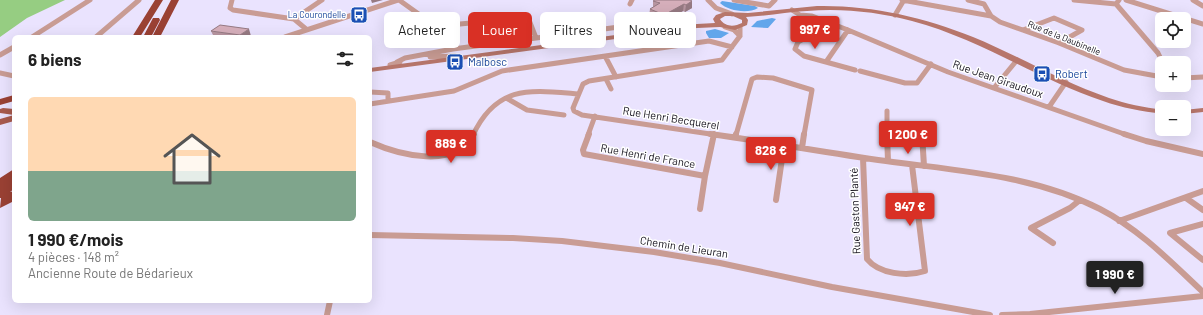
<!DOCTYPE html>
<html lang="fr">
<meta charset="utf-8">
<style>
:root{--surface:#fff;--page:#f2f2f2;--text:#222;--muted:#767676;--line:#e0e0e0;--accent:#d93025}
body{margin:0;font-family:Barlow,sans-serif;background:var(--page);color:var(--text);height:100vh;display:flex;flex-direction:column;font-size:15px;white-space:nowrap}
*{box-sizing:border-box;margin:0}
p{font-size:13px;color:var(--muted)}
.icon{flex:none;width:22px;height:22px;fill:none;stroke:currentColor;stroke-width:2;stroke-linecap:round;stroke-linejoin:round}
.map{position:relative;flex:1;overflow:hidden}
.details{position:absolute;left:12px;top:35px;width:360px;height:268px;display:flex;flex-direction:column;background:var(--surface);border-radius:6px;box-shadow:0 4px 16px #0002}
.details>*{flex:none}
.top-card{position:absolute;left:384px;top:12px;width:380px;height:36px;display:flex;gap:8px}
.controls{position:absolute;left:1155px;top:12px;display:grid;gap:8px}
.controls a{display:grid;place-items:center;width:36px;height:36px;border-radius:6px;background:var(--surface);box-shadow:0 4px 16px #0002;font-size:20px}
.price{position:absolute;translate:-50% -34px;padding:0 9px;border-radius:4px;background:var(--accent);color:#fff;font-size:13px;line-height:26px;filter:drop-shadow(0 1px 2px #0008)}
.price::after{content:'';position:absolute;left:50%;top:24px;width:12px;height:9px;margin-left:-6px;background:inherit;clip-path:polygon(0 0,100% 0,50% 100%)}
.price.current{background:#222;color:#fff}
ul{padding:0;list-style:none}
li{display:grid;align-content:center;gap:8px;height:212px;padding:0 16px}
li+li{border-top:1px solid var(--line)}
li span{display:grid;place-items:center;height:124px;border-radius:6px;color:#555}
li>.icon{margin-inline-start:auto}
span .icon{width:72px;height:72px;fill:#fffc;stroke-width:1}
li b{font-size:17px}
h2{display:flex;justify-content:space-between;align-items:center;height:48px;padding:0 16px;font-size:17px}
.chip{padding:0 14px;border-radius:6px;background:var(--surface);box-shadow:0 4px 16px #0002;font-size:14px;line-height:36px}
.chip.current{background:var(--accent);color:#fff}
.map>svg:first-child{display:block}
.green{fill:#96cd82}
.water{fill:#62a6eb}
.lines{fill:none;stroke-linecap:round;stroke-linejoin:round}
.street-far1{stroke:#c99c94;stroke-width:5}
.street{stroke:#c99c94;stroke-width:6}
.secondary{fill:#b7766b;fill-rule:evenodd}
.primary{fill:#a85a4e;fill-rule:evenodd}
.highway{fill:#9a4134;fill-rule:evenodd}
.wall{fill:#b896a1}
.shaded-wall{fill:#967a83}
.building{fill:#d6afbb;stroke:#967a83}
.labels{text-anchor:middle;stroke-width:3;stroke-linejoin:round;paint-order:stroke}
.far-transit-label{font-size:9px;fill:#164399;stroke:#fff;text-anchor:end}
.far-street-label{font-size:9px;fill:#120f1a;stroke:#fff}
.transit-label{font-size:11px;fill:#164399;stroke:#fff;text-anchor:start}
.street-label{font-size:11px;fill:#120f1a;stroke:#fff}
</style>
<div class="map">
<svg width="1203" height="315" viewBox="0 0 1203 315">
<rect width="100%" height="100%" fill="#eae3fe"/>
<path class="green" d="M0,0H65L27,18L0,37Z"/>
<path class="water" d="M722,1L755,6L758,8C748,14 728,11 720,3Z
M772,18L776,19L768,28L751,27L757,21Z
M715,29L729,33L721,38H709L706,33V31Z"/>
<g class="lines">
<path class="street-far1" d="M232,0L230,8L233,10L294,19
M399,0L434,25L439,26L524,18L529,20L536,38
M708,0L716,8L732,14
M734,0L769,6L775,0
M902,0L991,16
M968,0L984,4L991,16L1000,22L1059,43L1124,70L1162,77
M1074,0L1116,4
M1119,0L1116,4L1158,53L1163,63
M1126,0L1203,24
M1193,0L1203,6
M630,4L632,0
M792,10L800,15L812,16L848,30L948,72L1127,135
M895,15L904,0
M831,23L798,42L795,49L804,56L855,70
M725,27L734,30L740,36
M306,29L294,19L322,0
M1023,30L1054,18L1082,30L1059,43
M32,37L90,0
M96,37L139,0
M285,37L398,0
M0,55L14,47
M605,56L616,77
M430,57L455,56
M397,62L405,58L453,49L619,27L641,31
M826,62L848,30
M390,65L400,62
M860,71L905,83H917L931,64
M0,73L14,76
M1184,78L1203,77
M606,79L611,89
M994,88L1017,60
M370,92L388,93V100
M508,99L527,110L564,115
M370,104L454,91L502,71L709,41L732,47
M1049,107L1066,82
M887,111V135
M473,135C497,84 531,90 578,94
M588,135L595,116
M717,135L582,115L574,111L573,108L583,84L589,81L722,60L740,36V27
M736,135L752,79L757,77L773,78L812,90L804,135"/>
<path class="street" d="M589,134L583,150L584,154L705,176L714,134
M710,134C769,142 827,153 886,161C959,171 1033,175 1100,209C1139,229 1171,262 1203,292
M887,134L888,161
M922,134L924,166
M1124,134L1146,141L1203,154
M735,137L736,134
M370,142C399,155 456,170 474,134
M802,148L804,134
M863,158L867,259C879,274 907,277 925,271L912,165
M1186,198L1203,210
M776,200L784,145
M700,209L705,176
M1119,221L1203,191
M1203,224L1170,233L1203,260
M370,235L513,238L562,241L654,252L720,263L832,287L990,315
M1053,243L1031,228L1070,208L1080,200
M327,315L330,301
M1002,315L1030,314L1203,296"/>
<path class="secondary" d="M817,6C871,5 923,17 973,37C1019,56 1062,82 1109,98C1126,104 1144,107 1162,110V114C1142,111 1122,108 1103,101C1037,79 980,39 912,21C878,12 842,8 807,11C787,12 767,16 746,17L748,20L747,25L735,30L720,27L697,28L370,72V68L697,24L715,23L713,19L716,15L725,12L748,13ZM725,16H733L742,20V23C734,27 725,27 720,19Z
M1203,108V112L1184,114V110Z"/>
<path class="primary" d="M3,108L14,109V115L0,113V109Z
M14,115V121L0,125V119Z"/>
<path class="highway" d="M155,0H163L140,37H132Z
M171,0H179L160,37H152Z
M153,18H159L160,20L151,37H143Z
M14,95V101L0,105V99Z
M14,169V189L10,192L14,191V201L0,208L1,198H0V178Z"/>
</g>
<path class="wall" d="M653,1H692V8L685,12L683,11L664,22L649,16L650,9L653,7Z
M211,31L251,36L250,37H214Z"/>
<path class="shaded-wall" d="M371,0H383L372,3Z
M692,1V8L685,12L686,5Z
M684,4L683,11L664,22V15Z
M249,29L251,36L250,37H241L240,35Z"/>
<path class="building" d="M655,0H690L692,1L686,5L684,4L664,15L650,9L660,3L653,1Z
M220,25L249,29L240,35L211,31Z"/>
<defs>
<g id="bus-square" transform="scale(0.9)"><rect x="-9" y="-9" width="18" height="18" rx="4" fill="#1a4fb4" stroke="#fff"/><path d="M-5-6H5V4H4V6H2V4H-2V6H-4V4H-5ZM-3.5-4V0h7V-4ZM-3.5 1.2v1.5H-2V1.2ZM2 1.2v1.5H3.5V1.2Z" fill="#fff"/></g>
</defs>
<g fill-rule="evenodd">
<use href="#bus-square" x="359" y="15"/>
<use href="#bus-square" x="455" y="62"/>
<use href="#bus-square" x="1042" y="74"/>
</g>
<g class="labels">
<g class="far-transit-label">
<text x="346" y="18">La Courondelle</text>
</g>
<g class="far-street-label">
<text transform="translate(1064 38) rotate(22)" y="3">Rue de la Daubinelle</text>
</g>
<g class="transit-label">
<text x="468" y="66">Malbosc</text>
<text x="1055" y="78">Robert</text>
</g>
<g class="street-label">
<text transform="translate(998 79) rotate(19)" y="4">Rue Jean Giraudoux</text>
<text transform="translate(671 118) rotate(9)" y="4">Rue Henri Becquerel</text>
<text transform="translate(648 156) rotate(10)" y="4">Rue Henri de France</text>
<text transform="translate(855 211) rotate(-92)" y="4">Rue Gaston Planté</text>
<text transform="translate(684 247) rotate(9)" y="4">Chemin de Lieuran</text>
</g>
</g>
</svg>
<div class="controls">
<a><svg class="icon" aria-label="locate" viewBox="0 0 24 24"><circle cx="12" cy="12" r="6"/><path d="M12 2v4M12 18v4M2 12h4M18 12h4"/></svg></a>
<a>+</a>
<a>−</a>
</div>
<b class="price" style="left:815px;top:50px">997 €</b>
<b class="price" style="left:908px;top:155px">1 200 €</b>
<b class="price" style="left:451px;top:164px">889 €</b>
<b class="price" style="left:771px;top:171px">828 €</b>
<b class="price" style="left:910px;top:227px">947 €</b>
<b class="price current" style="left:1115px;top:295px">1 990 €</b>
<div class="top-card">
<a class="chip">Acheter</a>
<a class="chip current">Louer</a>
<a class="chip">Filtres</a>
<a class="chip">Nouveau</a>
</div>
<section class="details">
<h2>6 biens<svg class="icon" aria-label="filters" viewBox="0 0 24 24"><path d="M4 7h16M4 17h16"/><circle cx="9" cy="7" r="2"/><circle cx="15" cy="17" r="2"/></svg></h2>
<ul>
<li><span style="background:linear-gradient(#ffd9b3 60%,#7fa58c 0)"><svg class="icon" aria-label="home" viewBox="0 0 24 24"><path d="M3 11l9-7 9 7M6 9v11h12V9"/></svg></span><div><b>1 990 €/mois</b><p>4 pièces · 148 m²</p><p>Ancienne Route de Bédarieux</p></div></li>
</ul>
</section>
</div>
